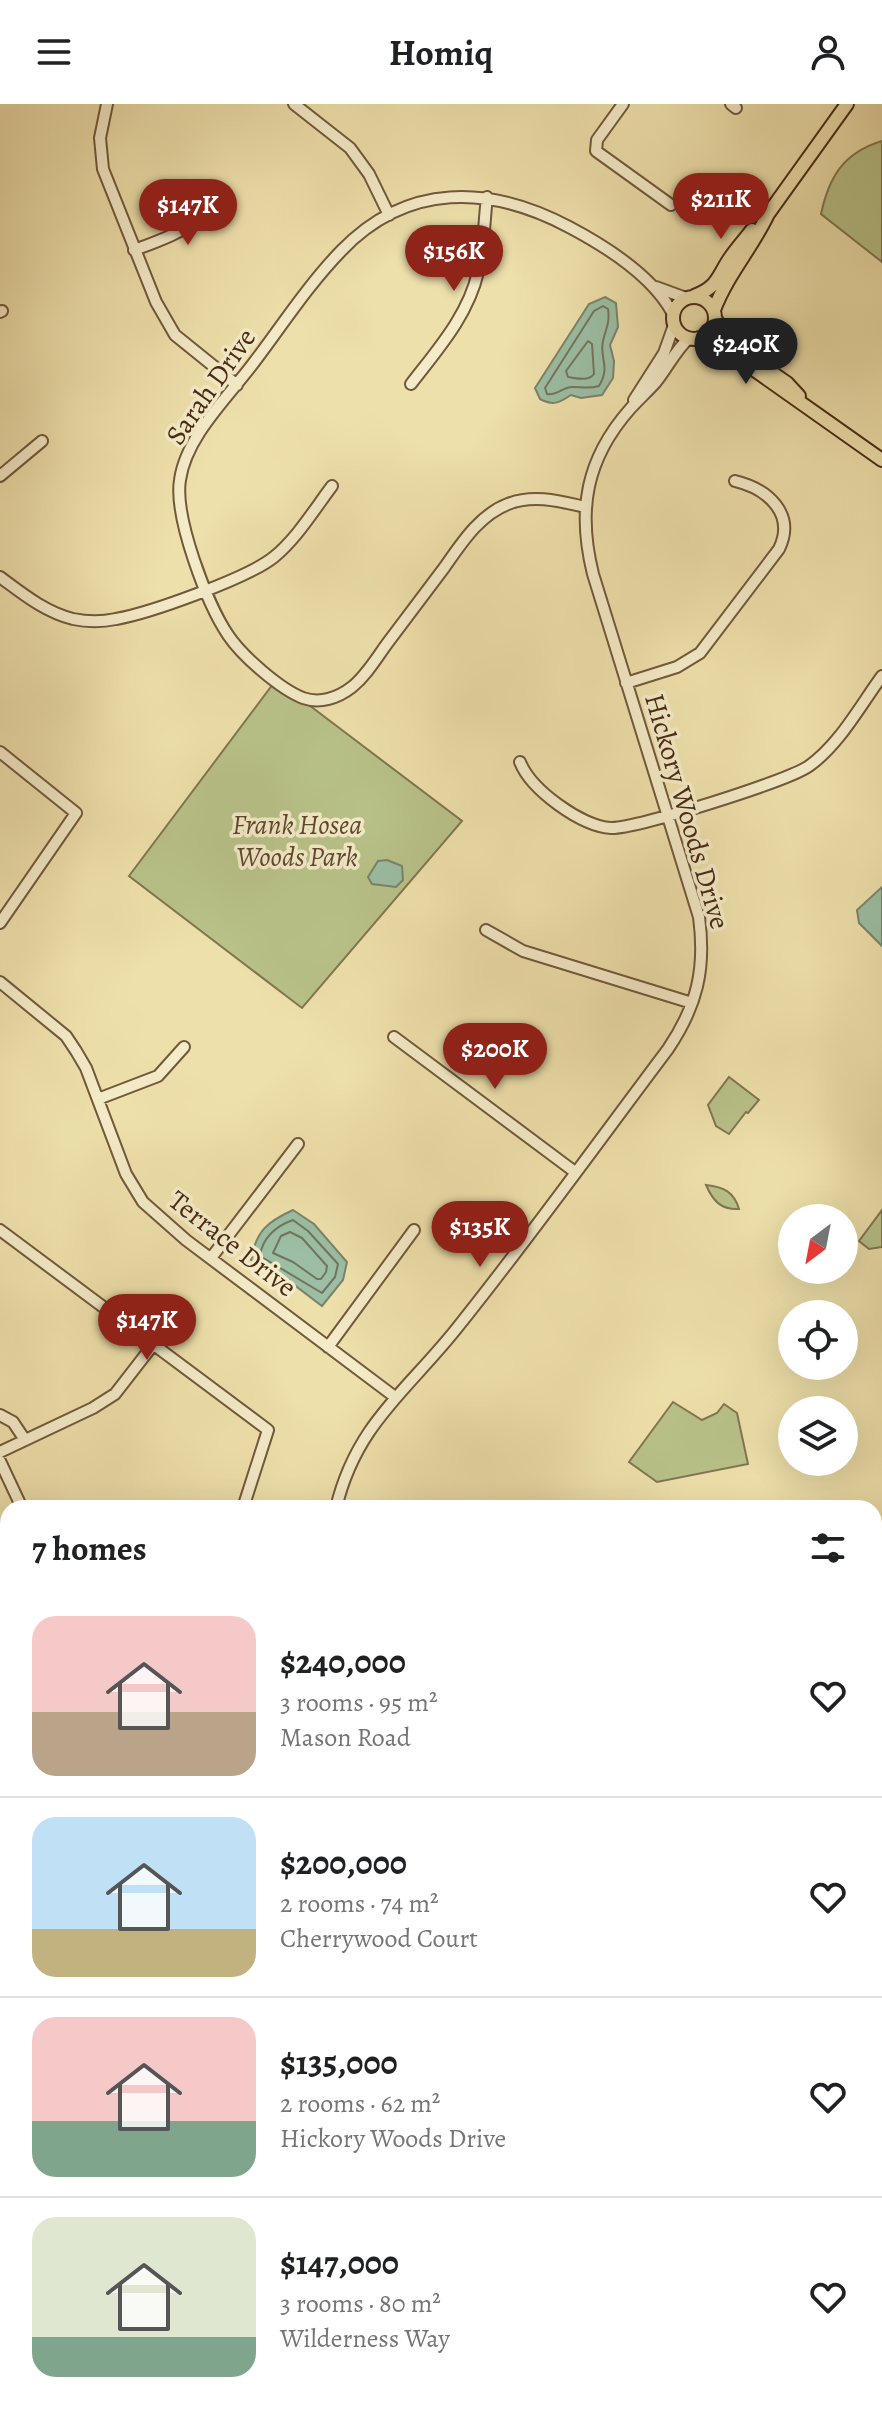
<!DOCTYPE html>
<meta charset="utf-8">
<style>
:root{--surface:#fff;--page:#f6f6f6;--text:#202124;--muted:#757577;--line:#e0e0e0;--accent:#8f2418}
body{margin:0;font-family:Alegreya,serif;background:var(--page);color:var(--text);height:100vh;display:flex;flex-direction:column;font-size:30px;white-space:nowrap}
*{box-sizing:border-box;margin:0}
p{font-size:26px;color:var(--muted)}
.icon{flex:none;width:44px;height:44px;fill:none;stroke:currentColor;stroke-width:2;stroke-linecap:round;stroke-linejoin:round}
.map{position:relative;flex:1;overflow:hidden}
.details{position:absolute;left:0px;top:1396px;width:882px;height:912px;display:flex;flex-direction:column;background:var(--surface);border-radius:24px 24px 0 0;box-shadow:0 8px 32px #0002}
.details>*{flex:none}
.needle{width:52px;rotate:212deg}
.tools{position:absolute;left:778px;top:1100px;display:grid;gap:16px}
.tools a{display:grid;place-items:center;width:80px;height:80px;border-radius:50%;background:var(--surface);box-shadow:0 8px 32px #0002;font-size:40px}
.price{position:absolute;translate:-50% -68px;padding:0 18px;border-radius:28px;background:var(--accent);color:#fff;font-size:26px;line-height:52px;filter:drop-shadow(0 2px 4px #0008)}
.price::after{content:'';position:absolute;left:50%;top:48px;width:24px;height:18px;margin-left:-12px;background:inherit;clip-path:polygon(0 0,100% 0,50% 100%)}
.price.current{background:#222;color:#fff}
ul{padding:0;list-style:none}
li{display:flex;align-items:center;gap:24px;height:200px;padding:0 32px}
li+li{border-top:2px solid var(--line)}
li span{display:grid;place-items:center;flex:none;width:224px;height:160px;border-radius:24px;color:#555}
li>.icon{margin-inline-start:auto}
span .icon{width:96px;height:96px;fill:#fffc;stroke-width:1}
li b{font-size:34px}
h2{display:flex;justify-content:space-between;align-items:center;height:96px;padding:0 32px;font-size:34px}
header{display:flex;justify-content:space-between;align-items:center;height:104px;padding:0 32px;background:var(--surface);font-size:36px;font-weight:700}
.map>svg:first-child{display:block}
.green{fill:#b8c289;stroke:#807650;stroke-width:2}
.water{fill:#9bbea4;stroke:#7a836b;stroke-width:2}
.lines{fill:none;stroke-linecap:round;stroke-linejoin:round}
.shore{stroke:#72745d;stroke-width:2}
.minor-casing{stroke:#72583b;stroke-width:14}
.major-casing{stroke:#482a16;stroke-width:16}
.minor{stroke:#f4ebc8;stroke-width:10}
.major{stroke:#eee0ab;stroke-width:12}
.labels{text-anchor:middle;stroke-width:7;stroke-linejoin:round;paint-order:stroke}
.street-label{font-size:28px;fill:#482a16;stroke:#f4ebc8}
.park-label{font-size:28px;font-style:italic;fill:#5e482d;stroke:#f4ebc8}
</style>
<header><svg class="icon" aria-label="menu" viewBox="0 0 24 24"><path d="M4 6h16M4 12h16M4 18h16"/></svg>Homiq<svg class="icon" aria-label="person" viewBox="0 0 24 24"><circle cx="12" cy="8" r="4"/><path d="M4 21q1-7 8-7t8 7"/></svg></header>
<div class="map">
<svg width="882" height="2308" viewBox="0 0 882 2308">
<rect width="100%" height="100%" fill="#eee0ab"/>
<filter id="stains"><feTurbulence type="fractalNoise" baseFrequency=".0025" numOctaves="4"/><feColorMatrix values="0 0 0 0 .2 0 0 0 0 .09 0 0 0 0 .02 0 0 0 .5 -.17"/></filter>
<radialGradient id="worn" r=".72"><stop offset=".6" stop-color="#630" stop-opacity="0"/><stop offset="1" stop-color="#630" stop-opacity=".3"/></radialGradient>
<path class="green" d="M882,37V158L821,110C829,73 843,49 882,37Z
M276,576L462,717L302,904L129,772Z
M729,973L759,996L748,1009L746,1008L729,1030L716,1022L708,1001Z
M706,1081C724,1083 734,1088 739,1105C721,1106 713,1097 706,1081Z
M882,1106V1143L869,1145L859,1137Z
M673,1298L702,1316L717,1309L724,1300L737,1309L748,1360L657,1378L629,1358Z
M882,1622V1864L874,1857V1634Z"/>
<path class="water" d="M605,193L616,199L618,223L610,241L614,257L613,274L602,291L581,294L571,291C559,299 553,302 540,295L535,284L589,200Z
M387,756L402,762L403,776L396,783L372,780L368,773L378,757Z
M882,783V842L859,819L857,806Z
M293,1106L314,1120L347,1158L343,1176L322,1202L285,1174L266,1167L251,1156C256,1127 267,1118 293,1106Z"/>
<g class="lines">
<path class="shore" d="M603,202L608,205C610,219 606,224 603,237C599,254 611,262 599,282C589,285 582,283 572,283C562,283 558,292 547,290L545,284L594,207Z
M588,237L592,240L594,270C588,278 576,274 568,273L566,267Z
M293,1116L308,1127L338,1160L335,1173L322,1189L260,1152C262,1134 276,1122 293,1116Z
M290,1128L302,1134L327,1162L326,1168L321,1175H317L293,1158L273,1149L281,1132Z"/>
<g class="minor-casing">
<path id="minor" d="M107,0L100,34L103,65L156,198L175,231L237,281
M294,0L350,44L369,70L389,111
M623,0L597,36L596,47L671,101
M731,0L736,4
M134,146C164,135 192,126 212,99
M656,183L686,194
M0,208L2,207
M411,280C437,246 468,212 478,168C484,144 484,118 487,93
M634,296L664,249L674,221
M0,372L42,337
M585,403C559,397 533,390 508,400C479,411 461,440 444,464C426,488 407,513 389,537C377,553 367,571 352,583C338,594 320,600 303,594C280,585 242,552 228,531C207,500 174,413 180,376C186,333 227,294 252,261C281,223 308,181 341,147C407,78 490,81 569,123C607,143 653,172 673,210
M0,473C23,490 45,508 73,515C87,518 102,518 116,515C150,509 248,474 274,453C297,434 314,406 332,382
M626,579L677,563L700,549L779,445C796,410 768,385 735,377
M0,648L76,709L0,819
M520,658C531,686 581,722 611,724C635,725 788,677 809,662C839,641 860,602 882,572
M486,826L523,847L692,899
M0,878L66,932L76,947L86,964L126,1070L143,1098L186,1136L395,1293
M394,933L575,1068
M98,995L158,972L184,943
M0,1126L268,1326L243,1404
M211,1154L298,1040
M328,1243L414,1126
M0,1311L13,1318L25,1336
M0,1348L93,1304L115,1290L153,1241
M0,1357L22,1404
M336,1404C356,1320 407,1287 457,1224C530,1133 598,1038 668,945C697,902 706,865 699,813L593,470C577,406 586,355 630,305C639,295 648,287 656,278C668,263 675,247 689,234
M874,1456L882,1450
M874,1485H882
M0,1841L8,1842
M0,2055L8,2040
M0,2079L8,2064
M31,2308L37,2300
M396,2308L402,2300"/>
</g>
<g class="major-casing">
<path id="major" d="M694,192C718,183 717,173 730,154C737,144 745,135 752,126
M673 214a21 21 0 1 1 42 0a21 21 0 1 1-42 0Z
M714,206C727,171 752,144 768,110L847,0
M715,214L729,239L787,279L799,292
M699,234L729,248L882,356
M0,2171L8,2175
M220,2300L231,2308"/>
</g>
<use href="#minor" class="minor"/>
<use href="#major" class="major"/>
</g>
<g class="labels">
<g class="street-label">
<text transform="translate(210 282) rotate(-55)" y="10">Sarah Drive</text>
<text transform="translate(688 707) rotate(74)" y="10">Hickory Woods Drive</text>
<text transform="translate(233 1139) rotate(38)" y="10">Terrace Drive</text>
</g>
<g class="park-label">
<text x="297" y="730">Frank Hosea<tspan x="297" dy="32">Woods Park</tspan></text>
</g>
</g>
<rect width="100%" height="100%" filter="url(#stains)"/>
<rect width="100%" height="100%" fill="url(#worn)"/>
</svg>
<div class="tools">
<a><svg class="needle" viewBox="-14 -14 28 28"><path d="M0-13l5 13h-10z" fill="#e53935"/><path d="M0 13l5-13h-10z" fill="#757577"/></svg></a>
<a><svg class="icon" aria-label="locate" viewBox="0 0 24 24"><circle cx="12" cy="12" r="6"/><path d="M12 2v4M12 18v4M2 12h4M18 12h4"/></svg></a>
<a><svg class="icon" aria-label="layers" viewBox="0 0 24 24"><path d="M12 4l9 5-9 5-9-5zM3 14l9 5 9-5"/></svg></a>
</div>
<b class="price" style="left:721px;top:137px">$211K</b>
<b class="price" style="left:188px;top:143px">$147K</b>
<b class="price" style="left:454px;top:189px">$156K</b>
<b class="price current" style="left:746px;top:282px">$240K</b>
<b class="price" style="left:495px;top:987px">$200K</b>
<b class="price" style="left:480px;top:1165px">$135K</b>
<b class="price" style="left:147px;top:1258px">$147K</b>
<section class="details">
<h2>7 homes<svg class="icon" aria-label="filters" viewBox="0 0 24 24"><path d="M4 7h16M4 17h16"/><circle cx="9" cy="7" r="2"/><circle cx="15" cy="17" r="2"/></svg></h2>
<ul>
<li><span style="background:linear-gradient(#f6c9c9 60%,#b9a48a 0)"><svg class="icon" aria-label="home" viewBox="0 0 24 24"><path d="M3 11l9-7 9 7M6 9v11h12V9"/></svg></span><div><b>$240,000</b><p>3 rooms · 95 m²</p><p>Mason Road</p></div><svg class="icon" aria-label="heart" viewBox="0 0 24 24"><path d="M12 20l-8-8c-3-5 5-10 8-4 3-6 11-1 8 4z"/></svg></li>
<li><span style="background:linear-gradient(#bfe0f5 70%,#c2b280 0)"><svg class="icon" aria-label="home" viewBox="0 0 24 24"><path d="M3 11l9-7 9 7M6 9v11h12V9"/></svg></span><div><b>$200,000</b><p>2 rooms · 74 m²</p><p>Cherrywood Court</p></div><svg class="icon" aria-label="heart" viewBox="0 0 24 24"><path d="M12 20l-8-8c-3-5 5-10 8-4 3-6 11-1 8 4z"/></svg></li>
<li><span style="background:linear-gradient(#f6c9c9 65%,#7fa58c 0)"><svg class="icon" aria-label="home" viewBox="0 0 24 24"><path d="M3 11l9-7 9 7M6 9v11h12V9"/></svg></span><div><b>$135,000</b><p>2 rooms · 62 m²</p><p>Hickory Woods Drive</p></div><svg class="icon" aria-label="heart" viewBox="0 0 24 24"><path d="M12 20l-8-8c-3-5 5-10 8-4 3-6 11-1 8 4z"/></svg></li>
<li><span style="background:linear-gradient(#dfe7d0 75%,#7fa58c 0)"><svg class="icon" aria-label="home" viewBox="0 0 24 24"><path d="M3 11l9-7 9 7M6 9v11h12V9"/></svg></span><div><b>$147,000</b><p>3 rooms · 80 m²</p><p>Wilderness Way</p></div><svg class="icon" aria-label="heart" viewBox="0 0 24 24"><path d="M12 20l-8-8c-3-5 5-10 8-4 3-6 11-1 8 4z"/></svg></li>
</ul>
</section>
</div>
